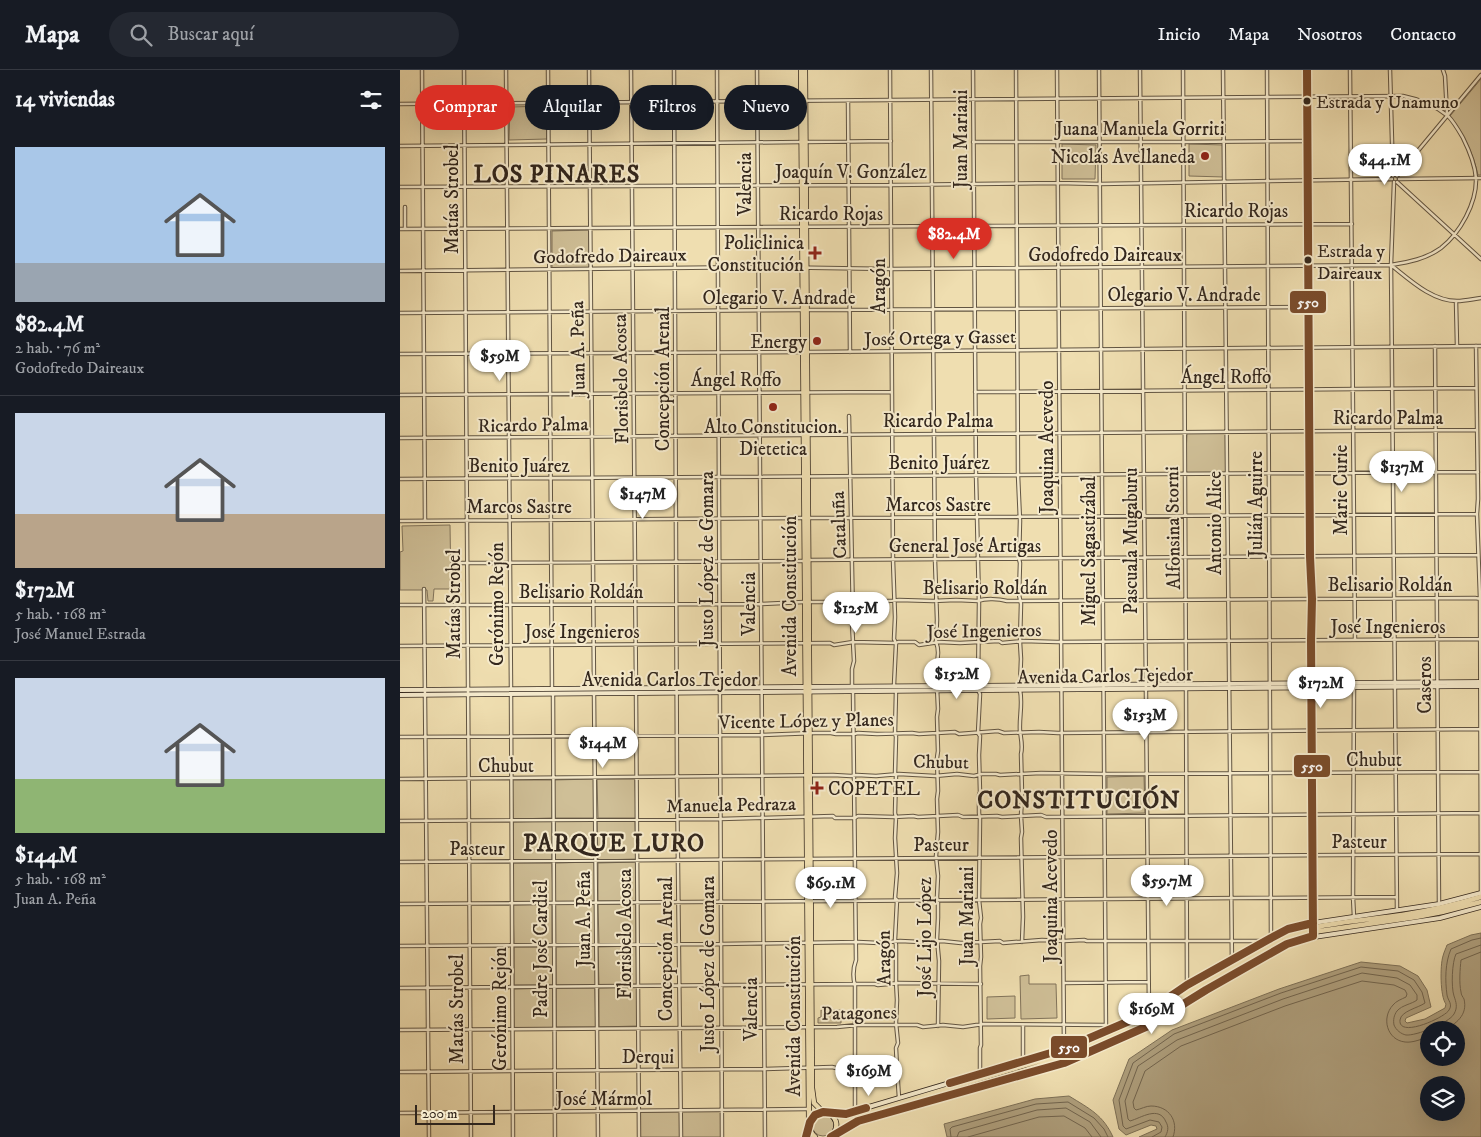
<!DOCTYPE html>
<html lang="es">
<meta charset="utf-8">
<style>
:root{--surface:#171b24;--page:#242831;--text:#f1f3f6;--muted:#9ea1a6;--line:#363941;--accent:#d93025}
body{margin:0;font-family:"IM FELL DW Pica",serif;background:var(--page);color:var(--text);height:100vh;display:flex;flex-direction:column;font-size:19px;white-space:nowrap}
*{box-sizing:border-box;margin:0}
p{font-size:16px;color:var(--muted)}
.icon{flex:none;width:28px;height:28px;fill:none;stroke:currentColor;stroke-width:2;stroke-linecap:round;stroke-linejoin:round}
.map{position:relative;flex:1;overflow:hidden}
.drawer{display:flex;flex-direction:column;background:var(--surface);width:400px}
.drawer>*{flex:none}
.guide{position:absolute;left:15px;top:15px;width:475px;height:45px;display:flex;gap:10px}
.fabs{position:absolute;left:1020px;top:951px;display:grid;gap:10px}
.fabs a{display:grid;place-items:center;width:45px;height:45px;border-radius:50%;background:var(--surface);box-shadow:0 5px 20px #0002;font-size:25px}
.scale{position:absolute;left:15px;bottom:12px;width:80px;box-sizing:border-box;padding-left:5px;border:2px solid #33271d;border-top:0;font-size:14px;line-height:18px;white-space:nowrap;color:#33271d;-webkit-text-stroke:4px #f5eacc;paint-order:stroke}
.price{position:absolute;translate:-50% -42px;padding:0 11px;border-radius:18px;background:#fff;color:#222;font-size:16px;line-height:32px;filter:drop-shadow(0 1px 2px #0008)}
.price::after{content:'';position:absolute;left:50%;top:30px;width:15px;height:11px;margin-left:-8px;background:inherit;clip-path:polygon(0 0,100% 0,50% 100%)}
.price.selected{background:var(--accent);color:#fff}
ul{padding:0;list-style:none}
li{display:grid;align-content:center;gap:10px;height:265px;padding:0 15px}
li+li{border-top:1px solid var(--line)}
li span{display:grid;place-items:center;height:155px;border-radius:0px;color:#555}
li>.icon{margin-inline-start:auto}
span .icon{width:90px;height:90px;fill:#fffc;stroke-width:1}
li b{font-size:21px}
h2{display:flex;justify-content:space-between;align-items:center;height:60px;padding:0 15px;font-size:21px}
.chip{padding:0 18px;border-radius:22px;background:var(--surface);box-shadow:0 5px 20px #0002;font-size:18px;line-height:45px}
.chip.selected{background:var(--accent);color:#fff}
header{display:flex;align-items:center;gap:30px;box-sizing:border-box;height:70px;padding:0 25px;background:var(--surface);border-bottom:1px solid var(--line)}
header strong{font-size:24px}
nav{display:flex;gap:28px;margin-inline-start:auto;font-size:18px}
.search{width:350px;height:45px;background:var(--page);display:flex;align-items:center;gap:12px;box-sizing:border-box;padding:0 18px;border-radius:28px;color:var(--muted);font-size:19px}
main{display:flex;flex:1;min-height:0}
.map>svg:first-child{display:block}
.green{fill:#cfbf97;stroke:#81735a}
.water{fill:#afa07e;stroke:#7d7057;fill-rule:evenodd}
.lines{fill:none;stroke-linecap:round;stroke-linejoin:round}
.shore{stroke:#71644e;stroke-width:1}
.minor-casing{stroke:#625542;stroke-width:4.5}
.secondary-casing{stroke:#33271d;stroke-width:5.5}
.primary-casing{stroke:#33271d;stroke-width:6}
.minor{stroke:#f5eacc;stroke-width:2.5}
.secondary{stroke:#f5eacc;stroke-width:4}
.primary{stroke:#efdeb0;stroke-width:4.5}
.bus-1-casing{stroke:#f5eacc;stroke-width:11}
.bus-1{stroke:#7a4b2a;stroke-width:8}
.bus-dot{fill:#33271d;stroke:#f5eacc;stroke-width:2}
.poi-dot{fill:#8f2418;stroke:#f5eacc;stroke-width:2}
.labels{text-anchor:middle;stroke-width:4;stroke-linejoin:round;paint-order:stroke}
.bus-label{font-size:18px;fill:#33271d;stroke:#f5eacc;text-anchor:start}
.street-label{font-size:19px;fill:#33271d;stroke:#f5eacc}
.poi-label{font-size:19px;fill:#33271d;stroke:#f5eacc;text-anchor:end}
.district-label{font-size:24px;font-weight:bold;letter-spacing:1px;fill:#33271d;stroke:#f5eacc}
.line-badge{stroke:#f5eacc;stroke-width:2}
.badge-label{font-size:14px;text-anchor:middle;font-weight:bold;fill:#fff}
</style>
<header>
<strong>Mapa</strong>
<div class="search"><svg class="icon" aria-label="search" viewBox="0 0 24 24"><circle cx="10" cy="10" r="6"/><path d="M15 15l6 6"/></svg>Buscar aquí</div>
<nav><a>Inicio</a><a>Mapa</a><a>Nosotros</a><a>Contacto</a></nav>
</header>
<main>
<section class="drawer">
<h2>14 viviendas<svg class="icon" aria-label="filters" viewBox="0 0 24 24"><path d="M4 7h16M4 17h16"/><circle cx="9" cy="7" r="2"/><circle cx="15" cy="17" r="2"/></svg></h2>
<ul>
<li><span style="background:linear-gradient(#a9c7e8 75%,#9aa5b1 0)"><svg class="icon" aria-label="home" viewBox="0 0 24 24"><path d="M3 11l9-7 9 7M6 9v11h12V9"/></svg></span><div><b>$82.4M</b><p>2 hab. · 76 m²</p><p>Godofredo Daireaux</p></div></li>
<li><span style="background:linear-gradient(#c9d6e8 65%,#b9a48a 0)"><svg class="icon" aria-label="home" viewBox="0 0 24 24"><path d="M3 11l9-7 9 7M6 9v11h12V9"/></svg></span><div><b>$172M</b><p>5 hab. · 168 m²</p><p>José Manuel Estrada</p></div></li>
<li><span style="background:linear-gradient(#c9d6e8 65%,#8fb573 0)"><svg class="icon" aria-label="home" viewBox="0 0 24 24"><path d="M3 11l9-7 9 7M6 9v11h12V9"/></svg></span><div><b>$144M</b><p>5 hab. · 168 m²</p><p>Juan A. Peña</p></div></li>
</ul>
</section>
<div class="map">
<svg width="1081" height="1067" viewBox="0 0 1081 1067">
<rect width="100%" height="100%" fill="#efdeb0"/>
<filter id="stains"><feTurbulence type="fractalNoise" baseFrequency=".004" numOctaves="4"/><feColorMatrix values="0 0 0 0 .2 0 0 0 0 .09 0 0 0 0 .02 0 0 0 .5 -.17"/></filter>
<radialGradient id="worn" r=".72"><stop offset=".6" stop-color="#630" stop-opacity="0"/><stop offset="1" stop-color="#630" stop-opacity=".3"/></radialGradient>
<path class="green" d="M1081,9V105H1078C1073,83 1064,64 1050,46Z
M147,36V69L109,70L110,37Z
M662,74L696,75L695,109H662Z
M789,74L824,75V107L789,106Z
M189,160V199L152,200V161Z
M787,363H826L827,404H785Z
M50,455L51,519H34L33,531H28L27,520H0V482L3,481L2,456Z
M744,706L745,743L707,744V707Z
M194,709L195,748H155L154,710Z
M197,709H235L236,748H198Z
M112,710H152V748L113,749Z
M152,751V790H113V752Z
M155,751H194L195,790H155Z
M197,751H235L236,789L198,790Z
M195,792V831L155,832V793Z
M236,792V831H198V793Z
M113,793H152L153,832H113Z
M152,834V874H114L113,835Z
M155,834H195V874H155Z
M198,834H236V873L199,874Z
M196,876V915H156V877Z
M236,876L237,914L199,915L198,877Z
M114,877H153V915H114Z
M629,905V914H656L657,948L621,949L620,906Z
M237,917V956L199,957V918Z
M153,918V958H114L113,919Z
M156,918H195L196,957H156Z
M615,926V948L587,949V927Z
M421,940H441V953H418V948L421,947Z
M321,1041L322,1067H240V1042Z
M412 1055a11 11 0 1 1 22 0a11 11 0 1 1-22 0Z"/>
<path class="water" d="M1081,863V1067H739L757,1059L756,1056L751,1055L726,1065L719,1059L713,1030L729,989L772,960L879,919L961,892L1000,896L1018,906L1027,920L1031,937L1006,948L1005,951L1007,953L1025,949L1045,938L1046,934C1040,927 1040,895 1043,886C1044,882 1046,878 1047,875L1071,865ZM1029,960H1056V988H1029ZM1029,1015H1056V1042H1029Z
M669,1026C690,1039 703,1045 713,1067H547L544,1054L635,1029Z"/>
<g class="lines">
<path class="shore" d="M1044,960C1056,954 1068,945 1064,929C1063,927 1061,925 1061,922C1059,913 1060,899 1061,890L1081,882
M551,1067L550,1059L552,1057L636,1034L668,1032L694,1048L704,1059L708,1067
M557,1067L559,1062L637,1040L666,1038L690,1052L701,1067
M568,1067L639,1047L664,1046L685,1058L692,1067
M752,1067L761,1062L762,1057L759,1052L750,1050L726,1059L723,1056L719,1030L733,993L774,964L881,923L961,897L998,901L1014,910L1022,922L1025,933C1018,938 1001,941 1000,950C998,969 1046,947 1049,940C1053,934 1048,931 1047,925C1045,910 1045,893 1051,879L1072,870L1081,868
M765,1067C768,1062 769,1057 766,1052C759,1035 741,1048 730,1051L728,1049L725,1031L738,996L777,970L883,929L962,903L997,908L1010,915L1017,925V930C1012,934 1002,935 997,941C994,945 993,950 994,955C996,960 1001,964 1006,965C1016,966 1049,953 1054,944C1058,937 1056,932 1054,926C1051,917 1052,892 1056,884L1081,875
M773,1067C779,1051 769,1036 751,1036C746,1036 741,1039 736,1040L734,1038L733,1032L745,1001L781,976L885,936L962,911L994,915L1005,920L1007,924L1006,927C1002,929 996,931 993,935C981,948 987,970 1005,972C1013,973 1021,969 1029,967"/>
<g class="minor-casing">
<path id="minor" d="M22,0L25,450
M64,0L71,1067
M106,0L111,618
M148,0L152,618
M189,0L194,618
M231,0L236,618
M274,0L277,707L281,1067
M317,0L322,1067
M357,0L365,1067
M490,0L493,490L495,547L494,569L496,573L494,615
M531,0L535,490L537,550L536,572C539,579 538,589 536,596L538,639L537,647L538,681L537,688L538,721L537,729L538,762L536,786L538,806L537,827L538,833V848L537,869L539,891L538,956
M573,0L576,405L579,534L578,615
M616,0L618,405L620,451L619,489L620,493L619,525L621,534L620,572L621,589L620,615
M657,0L664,979
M699,0L706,961
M740,0L749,940
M783,0L786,613
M823,0L832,896
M867,0L871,868
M950,0L955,570
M990,0L993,106
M1043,0L1045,6L1047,44
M448,31L450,282
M0,34L1003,26C1018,29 1036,36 1048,46C1054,52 1059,61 1063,68C1069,80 1075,95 1076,108C1077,133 1060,163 1041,178C1026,189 1009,192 991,195L491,199L359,197L0,201
M406,72L491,71
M573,72H783L907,71
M0,76L401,72
M997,106L1081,5
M999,109L1081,108
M994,112L991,195L997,840
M997,112L1081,189
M0,117L491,115L658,113L700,114L992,109
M5,137V159
M0,159L952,154
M991,195C1010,210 1032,231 1057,231C1065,231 1073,229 1081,228
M1056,231L1057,276
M408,240L909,237
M0,243L402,240
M1035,276L1039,834
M1076,276L1078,429L1077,444L1080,528L1081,823
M408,282L1081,276
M0,284L402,282
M575,322L1076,318
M0,325L492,322
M449,346L453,547L452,553L454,591L452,599V616
M0,368L1076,360
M0,409L1078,402
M409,448L1077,444
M0,451L403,448
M409,490L1078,485
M53,493L404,491
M24,519L29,1067
M409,532H435L457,531H472L477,532L499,530L533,531L556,530L578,531C586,528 599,529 607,531L1075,528L1081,529
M0,535L361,534L404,532
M0,576L430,573L434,575L453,572L496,573L498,572H515L519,575L539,572L560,573L599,571L602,573L623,571L657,572L1081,569
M954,616L953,827L954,847
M786,619L787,915
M578,620L580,624L578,663L580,666L579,685L580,722L579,725V743L580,749L579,830L581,848L580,854L581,887L580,896L581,975L580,978V1004
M620,620C623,634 619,647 620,661C621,669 623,676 621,684L622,723L621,746L622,762L621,768L623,847L622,872
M453,621L456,890C453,898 453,908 455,916V1041
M496,621L495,663L496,667L495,704L496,705L495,743L496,747L495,768L497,803L495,828L497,830L495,870L496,875V911L497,930L496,953L498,973L496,978L497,998L499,1028
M111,624L113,1067
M153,624L155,1067
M194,624L198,1067
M236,624L239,1067
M0,667L362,665L415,663H431L436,664H454L458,663L477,664L512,663L519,664L555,662L559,664L598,661L604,663L639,662L658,663L1081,659
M0,709L433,705L451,706L457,705L476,706L499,704L535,706L557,704L574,706L582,704H596L600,705L641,703L704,704L1081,702
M0,751L320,749L433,746L435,748H455L458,746L494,747L513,746L518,747L558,745L563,747L597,746L602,747L641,745L646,747L1081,743
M0,792L1081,784
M0,834L996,827
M0,876L321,874L458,872L479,873L500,871L521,872L542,871L561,873L600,871L603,873L642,870L664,871L684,870L687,871H864
M664,913L748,912
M0,918L456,914H475L478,915L499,913L581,914
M0,960L437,957L457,955H517L523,957L543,955L563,957L583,954L706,955
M623,991V955
M0,1002L365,999L432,997L436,998H497
M0,1043L408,1039"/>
</g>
<g class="secondary-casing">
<path id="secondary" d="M907,0L910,487L912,529L911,570L913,866
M0,620L1081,612
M0,625L1081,616
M585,1015L624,1005L664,993L740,960L832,905L887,874L901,869L1040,848L1081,837
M445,1044L671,977L741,946L787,915L871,868L888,859L913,853L1039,834L1081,823"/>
</g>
<g class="primary-casing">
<path id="primary" d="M401,0L409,1053
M405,0L412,1018L414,1033L423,1042
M430,1044C437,1049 438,1056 434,1063
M432,1066L458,1051L576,1017L594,1010L673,985L737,957L751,949L795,921L885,871L897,866L913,862L1016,847L1042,842L1081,832
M406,1067L409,1058
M415,1067C407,1060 407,1045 420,1042C425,1041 430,1044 435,1044C445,1046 457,1044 467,1043L672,981L744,949L798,915L881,868C919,852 962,851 1002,845C1029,841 1055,835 1081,827"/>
</g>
<use href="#minor" class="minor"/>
<use href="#secondary" class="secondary"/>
<use href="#primary" class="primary"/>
<g class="bus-1-casing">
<path id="bus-1" d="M550,1013L664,979L734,949L749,941L787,915L871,868L888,859L913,853
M406,1067L410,1052L415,1045L423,1042L446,1044L466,1038
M431,1067L458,1051L664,993L748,956L806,920L887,874L913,866L911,570L912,529L910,487L907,0"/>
</g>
<use href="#bus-1" class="bus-1"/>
</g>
<g class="bus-dot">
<circle cx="907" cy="31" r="4.5"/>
<circle cx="908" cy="190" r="4.5"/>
</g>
<g class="poi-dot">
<circle cx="805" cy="86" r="5"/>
<path d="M412.5 175.5h5v5h5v5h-5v5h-5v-5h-5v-5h5z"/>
<circle cx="417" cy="271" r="5"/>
<circle cx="373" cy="337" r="5"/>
<path d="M414.5 710.5h5v5h5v5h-5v5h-5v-5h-5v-5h5z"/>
</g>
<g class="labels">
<g class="bus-label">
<text x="916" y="38">Estrada y Unamuno</text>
<text x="917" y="187">Estrada y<tspan x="917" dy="22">Daireaux</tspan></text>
</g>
<g class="street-label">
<text x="740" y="65">Juana Manuela Gorriti</text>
<text transform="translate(560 69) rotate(-90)" y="7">Juan Mariani</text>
<text x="451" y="108">Joaquín V. González</text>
<text transform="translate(344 114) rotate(-90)" y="7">Valencia</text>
<text transform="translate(51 129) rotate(-90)" y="7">Matías Strobel</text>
<text x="836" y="147">Ricardo Rojas</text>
<text x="431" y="150">Ricardo Rojas</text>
<text x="705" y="191">Godofredo Daireaux</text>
<text transform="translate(210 185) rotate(-1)" y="7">Godofredo Daireaux</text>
<text transform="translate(478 216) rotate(-90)" y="7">Aragón</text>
<text x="784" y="231">Olegario V. Andrade</text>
<text x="379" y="234">Olegario V. Andrade</text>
<text transform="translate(540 267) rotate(-1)" y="7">José Ortega y Gasset</text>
<text transform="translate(177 279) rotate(-91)" y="7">Juan A. Peña</text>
<text x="826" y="313">Ángel Roffo</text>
<text transform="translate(220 309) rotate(-91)" y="7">Florisbelo Acosta</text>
<text transform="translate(262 309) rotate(-90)" y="7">Concepción Arenal</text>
<text x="336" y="316">Ángel Roffo</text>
<text x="988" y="354">Ricardo Palma</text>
<text x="538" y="357">Ricardo Palma</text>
<text transform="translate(133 354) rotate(-1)" y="7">Ricardo Palma</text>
<text transform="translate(646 377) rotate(-90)" y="7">Joaquina Acevedo</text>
<text x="539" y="399">Benito Juárez</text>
<text x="119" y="402">Benito Juárez</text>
<text transform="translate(940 420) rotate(-90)" y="7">Marie Curie</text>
<text x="538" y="441">Marcos Sastre</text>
<text transform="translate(855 434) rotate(-90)" y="7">Julián Aguirre</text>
<text x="119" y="443">Marcos Sastre</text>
<text transform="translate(814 453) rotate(-90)" y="7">Antonio Alice</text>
<text transform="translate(438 455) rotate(-92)" y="7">Cataluña</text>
<text transform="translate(772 458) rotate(-91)" y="7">Alfonsina Storni</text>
<text transform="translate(730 471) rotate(-90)" y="7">Pascuala Mugaburu</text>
<text x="565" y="482">General José Artigas</text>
<text transform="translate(688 481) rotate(-90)" y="7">Miguel Sagastizábal</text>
<text transform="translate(306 489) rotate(-90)" y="7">Justo López de Gomara</text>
<text x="990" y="521">Belisario Roldán</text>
<text x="585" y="524">Belisario Roldán</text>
<text x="181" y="528">Belisario Roldán</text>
<text transform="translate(389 526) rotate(-90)" y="7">Avenida Constitución</text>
<text transform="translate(53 534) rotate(-90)" y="7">Matías Strobel</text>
<text transform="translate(96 534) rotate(-90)" y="7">Gerónimo Rejón</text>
<text transform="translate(348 534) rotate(-90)" y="7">Valencia</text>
<text x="988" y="563">José Ingenieros</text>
<text transform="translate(584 560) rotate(-1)" y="7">José Ingenieros</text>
<text x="182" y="568">José Ingenieros</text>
<text transform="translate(705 605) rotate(-1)" y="7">Avenida Carlos Tejedor</text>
<text x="270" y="616">Avenida Carlos Tejedor</text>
<text transform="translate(1024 615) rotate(-90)" y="7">Caseros</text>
<text transform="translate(406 650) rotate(-1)" y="7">Vicente López y Planes</text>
<text x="974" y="696">Chubut</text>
<text transform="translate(541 691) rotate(1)" y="7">Chubut</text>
<text x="106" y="702">Chubut</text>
<text transform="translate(331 734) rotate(-1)" y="7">Manuela Pedraza</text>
<text x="959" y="778">Pasteur</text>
<text x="541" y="781">Pasteur</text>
<text x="77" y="785">Pasteur</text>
<text transform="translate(650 826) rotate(-90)" y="7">Joaquina Acevedo</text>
<text transform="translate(566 846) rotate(-90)" y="7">Juan Mariani</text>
<text transform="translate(183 849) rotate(-90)" y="7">Juan A. Peña</text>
<text transform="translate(224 864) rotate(-90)" y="7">Florisbelo Acosta</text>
<text transform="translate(524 867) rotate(-90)" y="7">José Lijo López</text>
<text transform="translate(140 879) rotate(-90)" y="7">Padre José Cardiel</text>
<text transform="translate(265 879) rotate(-90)" y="7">Concepción Arenal</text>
<text transform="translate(483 888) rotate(-91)" y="7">Aragón</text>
<text transform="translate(307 894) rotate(-90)" y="7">Justo López de Gomara</text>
<text transform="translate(56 939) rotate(-90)" y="7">Matías Strobel</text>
<text transform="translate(99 939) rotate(-90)" y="7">Gerónimo Rejón</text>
<text transform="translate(350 939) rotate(-90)" y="7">Valencia</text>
<text transform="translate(459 942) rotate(-1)" y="7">Patagones</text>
<text transform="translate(393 946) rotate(-90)" y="7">Avenida Constitución</text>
<text x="248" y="993">Derqui</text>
<text x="204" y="1035">José Mármol</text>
</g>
<g class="poi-label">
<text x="795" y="93">Nicolás Avellaneda</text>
<text x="404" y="179">Policlinica<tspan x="404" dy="22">Constitución</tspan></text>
<text x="407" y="278">Energy</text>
<text x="373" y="363" text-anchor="middle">Alto Constitucion.<tspan x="373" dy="22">Dietetica</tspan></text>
<text x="428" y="725" text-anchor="start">COPETEL</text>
</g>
<g class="district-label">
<text x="157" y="112">LOS PINARES</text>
<text x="679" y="738">CONSTITUCIÓN</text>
<text x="214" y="781">PARQUE LURO</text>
</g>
</g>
<g class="line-badge">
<rect x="889" y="220" width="38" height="24" rx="5" fill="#7a4b2a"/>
<rect x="893" y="684" width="38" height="24" rx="5" fill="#7a4b2a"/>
<rect x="650" y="965" width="38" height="24" rx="5" fill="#7a4b2a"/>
</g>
<g class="badge-label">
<text x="908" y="237">550</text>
<text x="912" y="701">550</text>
<text x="669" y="982">550</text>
</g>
<rect width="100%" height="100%" filter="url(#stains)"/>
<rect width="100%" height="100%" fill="url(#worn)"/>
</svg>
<div class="fabs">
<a><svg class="icon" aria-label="locate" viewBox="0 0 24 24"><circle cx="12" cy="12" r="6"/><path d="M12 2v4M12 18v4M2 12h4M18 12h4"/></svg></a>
<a><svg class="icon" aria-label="layers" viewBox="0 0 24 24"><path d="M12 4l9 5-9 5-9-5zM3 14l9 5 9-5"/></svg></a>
</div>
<div class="scale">200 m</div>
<b class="price" style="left:985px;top:116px">$44.1M</b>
<b class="price selected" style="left:554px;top:190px">$82.4M</b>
<b class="price" style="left:100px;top:312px">$59M</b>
<b class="price" style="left:1002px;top:423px">$137M</b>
<b class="price" style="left:243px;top:450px">$147M</b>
<b class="price" style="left:456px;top:564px">$125M</b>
<b class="price" style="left:557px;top:630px">$152M</b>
<b class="price" style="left:921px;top:639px">$172M</b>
<b class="price" style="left:745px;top:671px">$153M</b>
<b class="price" style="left:203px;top:699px">$144M</b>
<b class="price" style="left:767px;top:837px">$59.7M</b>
<b class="price" style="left:431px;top:839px">$69.1M</b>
<b class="price" style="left:752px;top:965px">$169M</b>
<b class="price" style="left:469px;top:1027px">$169M</b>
<div class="guide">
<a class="chip selected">Comprar</a>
<a class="chip">Alquilar</a>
<a class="chip">Filtros</a>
<a class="chip">Nuevo</a>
</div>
</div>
</main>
